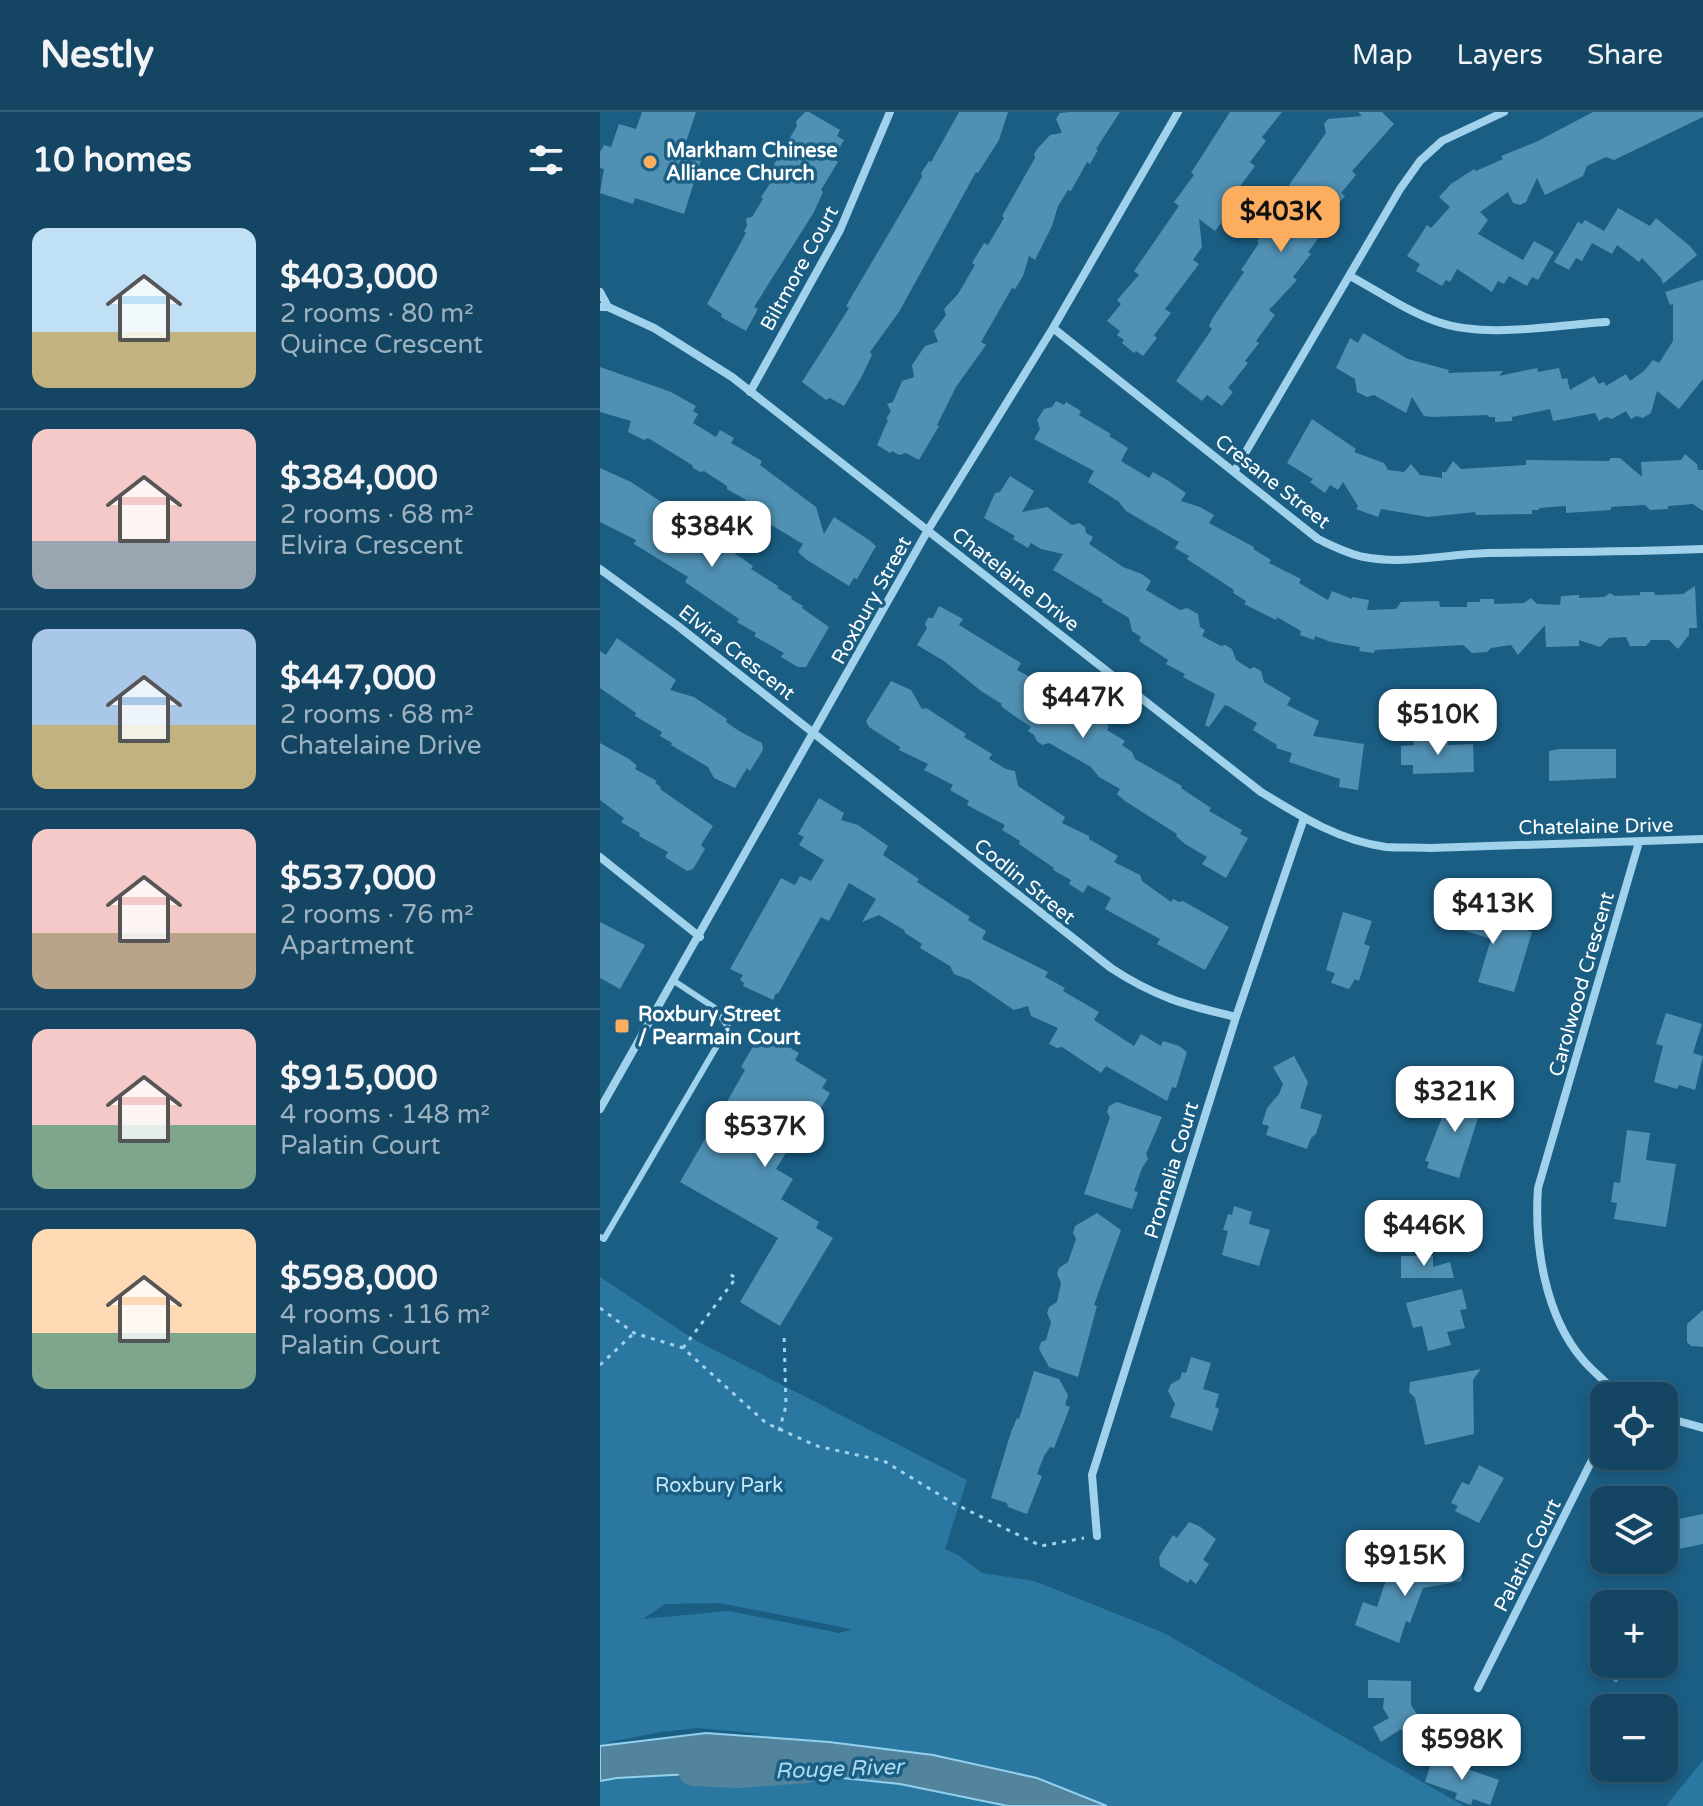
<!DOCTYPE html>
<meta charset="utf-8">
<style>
:root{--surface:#144663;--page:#1d4d69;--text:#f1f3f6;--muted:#9db1be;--line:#335e78;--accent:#fcad5d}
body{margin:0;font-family:"Varela Round",sans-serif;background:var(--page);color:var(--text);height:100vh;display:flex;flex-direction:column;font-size:30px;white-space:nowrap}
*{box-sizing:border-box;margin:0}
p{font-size:26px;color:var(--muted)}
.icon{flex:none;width:44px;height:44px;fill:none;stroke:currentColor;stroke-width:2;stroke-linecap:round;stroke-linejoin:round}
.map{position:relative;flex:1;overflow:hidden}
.sheet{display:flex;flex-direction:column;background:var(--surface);width:600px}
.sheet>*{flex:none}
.buttons{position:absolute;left:990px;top:1270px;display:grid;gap:16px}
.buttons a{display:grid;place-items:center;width:88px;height:88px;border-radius:16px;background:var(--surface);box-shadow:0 4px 12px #0003,0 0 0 2px var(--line);font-size:40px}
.price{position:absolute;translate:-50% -68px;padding:0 18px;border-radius:16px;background:#fff;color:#222;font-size:26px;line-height:52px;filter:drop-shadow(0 2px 4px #0008)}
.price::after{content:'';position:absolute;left:50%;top:48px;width:24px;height:18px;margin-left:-12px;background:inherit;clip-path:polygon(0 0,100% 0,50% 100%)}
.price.selected{background:var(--accent);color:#111}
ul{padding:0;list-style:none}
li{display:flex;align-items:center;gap:24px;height:200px;padding:0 32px}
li+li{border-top:2px solid var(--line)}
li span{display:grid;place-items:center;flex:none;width:224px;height:160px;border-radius:16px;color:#555}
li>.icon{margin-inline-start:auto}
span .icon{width:96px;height:96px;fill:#fffc;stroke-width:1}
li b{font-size:34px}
h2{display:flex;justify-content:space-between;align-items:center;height:96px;padding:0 32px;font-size:34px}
header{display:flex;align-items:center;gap:48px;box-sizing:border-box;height:112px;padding:0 40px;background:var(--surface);border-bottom:2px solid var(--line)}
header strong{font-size:38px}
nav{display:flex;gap:44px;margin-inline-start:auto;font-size:28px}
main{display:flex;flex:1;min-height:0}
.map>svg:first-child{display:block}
.green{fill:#2a78a1;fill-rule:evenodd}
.water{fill:#53849e;stroke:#93d0ed;stroke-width:2}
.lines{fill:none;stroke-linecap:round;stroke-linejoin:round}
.river{stroke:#53849e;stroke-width:32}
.building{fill:#5090b3}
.path{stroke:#a1d2eb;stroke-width:3;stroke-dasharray:4 6;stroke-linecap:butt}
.service{stroke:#a1d2eb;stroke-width:6}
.minor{stroke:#a1d2eb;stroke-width:8}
.poi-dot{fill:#fcad5d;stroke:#1b5e84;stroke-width:3}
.labels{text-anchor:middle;stroke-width:7;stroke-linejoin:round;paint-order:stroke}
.poi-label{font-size:20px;font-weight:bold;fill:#fff;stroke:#1b5e84;text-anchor:start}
.street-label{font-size:20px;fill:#fff;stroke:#1b5e84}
.park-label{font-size:20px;fill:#c5e7f8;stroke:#1b5e84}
.water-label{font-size:22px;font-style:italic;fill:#acdbf2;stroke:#1b5e84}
</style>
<header>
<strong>Nestly</strong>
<nav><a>Map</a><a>Layers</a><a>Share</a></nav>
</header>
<main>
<section class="sheet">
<h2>10 homes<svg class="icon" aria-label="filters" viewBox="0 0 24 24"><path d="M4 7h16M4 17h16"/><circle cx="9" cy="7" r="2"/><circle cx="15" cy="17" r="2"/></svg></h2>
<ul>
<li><span style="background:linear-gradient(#bfe0f5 65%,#c2b280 0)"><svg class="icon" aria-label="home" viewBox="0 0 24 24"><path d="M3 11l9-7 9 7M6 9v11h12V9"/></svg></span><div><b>$403,000</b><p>2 rooms · 80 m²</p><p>Quince Crescent</p></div></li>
<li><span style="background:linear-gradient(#f6c9c9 70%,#9aa5b1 0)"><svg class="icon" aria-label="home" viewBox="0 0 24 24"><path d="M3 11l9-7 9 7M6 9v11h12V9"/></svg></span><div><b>$384,000</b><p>2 rooms · 68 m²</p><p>Elvira Crescent</p></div></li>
<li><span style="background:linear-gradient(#a9c7e8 60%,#c2b280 0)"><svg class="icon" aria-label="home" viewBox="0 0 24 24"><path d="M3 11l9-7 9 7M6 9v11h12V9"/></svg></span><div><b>$447,000</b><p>2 rooms · 68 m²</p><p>Chatelaine Drive</p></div></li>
<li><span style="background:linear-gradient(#f6c9c9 65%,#b9a48a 0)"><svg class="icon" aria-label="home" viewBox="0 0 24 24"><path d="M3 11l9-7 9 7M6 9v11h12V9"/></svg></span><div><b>$537,000</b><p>2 rooms · 76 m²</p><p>Apartment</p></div></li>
<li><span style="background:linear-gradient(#f6c9c9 60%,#7fa58c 0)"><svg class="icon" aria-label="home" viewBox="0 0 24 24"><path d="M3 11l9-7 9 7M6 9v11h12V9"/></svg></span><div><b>$915,000</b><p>4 rooms · 148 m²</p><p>Palatin Court</p></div></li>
<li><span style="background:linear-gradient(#ffd9b3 65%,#7fa58c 0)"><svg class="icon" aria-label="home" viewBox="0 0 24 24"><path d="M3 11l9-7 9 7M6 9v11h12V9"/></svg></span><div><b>$598,000</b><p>4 rooms · 116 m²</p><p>Palatin Court</p></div></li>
</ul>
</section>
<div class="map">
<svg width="1103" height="1694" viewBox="0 0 1103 1694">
<rect width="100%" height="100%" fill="#1b5e84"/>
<path class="green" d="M0,1165L95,1228L367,1368L345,1437L358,1443L382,1461L434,1469L564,1521L864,1694H0ZM120,1491L251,1517V1518L239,1521L129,1499L43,1507L65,1492ZM98,1616L163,1622L4,1631L61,1620Z
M1103,1648V1694H1066Z"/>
<path class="water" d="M106,1621L229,1630L333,1643L437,1666L507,1694H408L300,1672L166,1658L17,1666L0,1669V1634Z"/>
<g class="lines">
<path class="river" d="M94,1658L138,1660L207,1655"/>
</g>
<path class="building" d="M42,0H96L83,39L102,45L84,102L35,86L33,92L0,81L4,57L0,56V40L4,33L11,35L19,12L36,17Z
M205,0H209L240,18L237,24L244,28L233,47L238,50L221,78L223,80L214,100L154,195L158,197L146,219L121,205L122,202L107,192L146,121L144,119L147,114L146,106L152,105L163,87L161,85L171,70L168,68L174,59L173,54L197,14L196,9Z
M359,0H408L399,28L378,61L376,60L299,200L270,240L272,243L261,266L244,294L230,286L226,288L202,270L249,196L246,194L322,65L321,61L329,49L331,50Z
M470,0H520L496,37L498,38L490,52L487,50L471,79L468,78L458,94L452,114L435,148L429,144L423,164L415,177L412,176L381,230L386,233L356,275L337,313L339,314L319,348L306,341L299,343L292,339L290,341L277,333L288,308L286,307L291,299L287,292L293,290L302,269L314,265L312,253L325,234L338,230L334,219L346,203L344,197L358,182L375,153L372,151L384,131L388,133L404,106L402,104L435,46L434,42L438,36L450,23L462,21L456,7L460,1Z
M630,0H682L662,25L666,29L650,50L655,54L638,77L640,78L623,100L628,103L615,119L599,107L602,135L593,148L599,152L565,197L571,201L554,223L557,226L543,244L536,239L534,241L522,231L524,228L517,223L520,219L507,209L521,192L517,188L539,163L534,159L579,94L574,90L594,63L591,61Z
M758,0H782L794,12L752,59L756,63L741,81L745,84L719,114L724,119L708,140L711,142L693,165L697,168L669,198L675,203L656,229L659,231L645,249L648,251L628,276L633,280L622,294L607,283L602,289L576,269L612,217L609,214L612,207L644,160L641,158L659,131L657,129L676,104L674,102L677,95L693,76L689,73L726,21L724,12L728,7L762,4Z
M993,0H1103V5L1014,48L1006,45L987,54L983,64L945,83L937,66L926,90L920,93L913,91L908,80L880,100L888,108L878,122L923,148L934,129L954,140L938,168L932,165L927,174L909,164L904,172L898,169L892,180L857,157L850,170L846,168L842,174L816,159L820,152L807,144L827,113L831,116L850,95L839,85L851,72L874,57L876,59L903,47L901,44L936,30Z
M1018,96L1050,114L1056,106L1090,134L1097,143L1063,172L1061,166L1042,146L1039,150L1017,133L1012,142L992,131L982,149L976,146L969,158L954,150L978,110L982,112L985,108L1004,119Z
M1103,168V267L1079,297L1057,279L1051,301L1043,306L1037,304L1031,307L1026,299L1012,307L1006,305L999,309L995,301L953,309L950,297L912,305V309L895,310V305H889L888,303L832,305L824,304L812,285L806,301L774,283L767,285L757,280L755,267L736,256L750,226L758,231L763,221L808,247L849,258L848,261L903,259L899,264L937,256L938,260L959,256L962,267L967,266L970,278L994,264L999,272L1004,270L1006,274L1026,262L1030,269L1044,259L1053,248L1059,251L1073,229V192L1070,193L1065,180Z
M0,255L71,280L96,294L93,299L98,302L93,311L116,325L120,318L134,326L131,331L162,349L160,353L216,395L224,422L234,405L269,428L276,434L257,467L254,466L249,474L207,448L198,440L203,432L151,401L143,394L146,388L127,377V374L104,359L100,360L93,356L92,353L48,326L44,328L28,320L31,309L0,300Z
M456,289L464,293L466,290L481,299L479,303L511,322L509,324L528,336L521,349L549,366L553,360L567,368L586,381L581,389L600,395L614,403L609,411L654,435L653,437L671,448L669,451L701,467L699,471L728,488L732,479L752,487V485L769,488L767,498L796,497L801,490L839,489L840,495H867V490H880V487H894V492L924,491L931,486L937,492L960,493L961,484L979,483V486L1004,485L1010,481L1015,484L1040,483V480H1054L1055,483L1083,482L1095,474L1097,516H1089V523L1078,537L1069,528H1051L1046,534H1030L1026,525L1009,526L1000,535L979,528V534L946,535L945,513L918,543L911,533L891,536L887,540L872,541L863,533L775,538L774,541L759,539L760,535L731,530L715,524L714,528L700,523L701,519L677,505L676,508L644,492L646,489L633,481L634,478L587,447L589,444L575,436L579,430L526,399L519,390L488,370L494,359L434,327L440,317L437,308L444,297L452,295Z
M712,307L756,337L754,340L784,351L788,358L804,360L811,352L820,363L842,366V360H846L853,349L861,357L926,353V348L1009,349L1011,346H1020L1042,365L1041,350L1081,348L1085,342L1097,352L1098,358H1103V399L1093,392L1068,394V397L1050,398L1045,393L1025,394L1011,395V398L966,401V394L939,396V398H932V402L876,403L875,400L828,405L781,397L778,405L756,397L758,394L743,370L738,378L730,373L725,381L710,370L713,367L687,351Z
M0,356L31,370L66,393L72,410L86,406L128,434L127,436L153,454L151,457L178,474L177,476L192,485L191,487L203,494L202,496L229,515L206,555H198L181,545L184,541L154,524L156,521L137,510L139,507L85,470L88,465L34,432L36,428L0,410Z
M410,364L434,379L422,400L447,395L472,413L479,411L485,415L486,421L493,425L489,432L523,455L542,462L551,469L546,478L580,498L587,496L598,502L600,515L605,518L602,524L621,534L625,533L632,537L636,548L650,557L654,555L661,559L664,570L691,586L687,593L719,609L713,624L764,632L758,678L739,675L740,667L689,650L692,641L676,636L677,633L653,618L657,611L628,594L625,593L609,615L605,613L615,582L583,565L585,562L566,552L568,548L539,529L541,525L532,519L529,506L502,490L503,488L453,458L463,442L441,437L431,431L428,436L413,427L415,424L384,406L395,381L400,380Z
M339,494L363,507L359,513L421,551L417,558L480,592L509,614L507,618L525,629L522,633L532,640L535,647L582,674L581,676L611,696L609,699L642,718L640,722L648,726L626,766L602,752L607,745L585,732L576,724L577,722L525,689L517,682L520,677L499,665L491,655L449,631L442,633L437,629L434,623L428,619L431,615L413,603L401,594L402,592L381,579L344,549L317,533L327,516L325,512L328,506H333Z
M17,526L76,568L70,578L94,585L127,607L126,610L139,619L162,631L163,638L150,659L147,656L135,676L114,666L108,655L71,633L72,631L60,624L62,620L35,604L36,601L0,576V539L6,543Z
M291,569L311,578L322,597L326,596L331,599L366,622L364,625L392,642L389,647L406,657L415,659L418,674L465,705L462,711L489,724V727L518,744L514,750L540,763L542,769L571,790L573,787L579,790L583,789L629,815L605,858L557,832L560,827L505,797L511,786L488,773L483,781L469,772L471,768L453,758L454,756L419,732L420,729L402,718L405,713L367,693L369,689L350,678L353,673L324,658L328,652L299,638L300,635L269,615L266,609Z
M848,626V633L873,632L874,660L813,662V653H801V634L814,633L813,627Z
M0,631L29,647L37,654L35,657L57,669L55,671L61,675L60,677L113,714L101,733L105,737L93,757L87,759L65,745L68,740L39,724L40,721L21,710L24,706L0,688Z
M959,637H1016V666L949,669V639Z
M219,686L244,701L241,708L258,713L288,734L283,743L319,767L317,770L370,805L368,808L386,819L382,827L448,860L445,865L465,876L463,879L499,900L494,908L534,934L541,922L561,934L563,929L579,934L587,940L576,976L572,975L567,989L506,954L501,961L462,935L457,936L449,932L458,916L431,904L428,894L414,898L370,868L354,862L350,854L320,836L322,832L305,821L304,818L279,803L262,810L276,787L249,771L229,809L221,805L178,882L176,881L173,888L143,874L144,871L140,868L143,863L130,857L181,766L195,773L200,764L211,769L224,748L199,733L204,725L198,722Z
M842,793L932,820L914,880L878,870L891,827L837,810Z
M743,800L772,809L764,832L770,834L759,869L755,867L749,877L731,871L735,861L726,858Z
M0,810L45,833L20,877L0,866Z
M1066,901L1102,912L1093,941L1103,944L1095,978L1079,973L1077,977L1054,970L1063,934L1056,932Z
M162,919L199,941L195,948L227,968L222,976L230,981L208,1018L202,1015L176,1057L193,1067L181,1087L219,1110L216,1116L233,1126L180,1214L140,1190L178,1126L80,1070L108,1022L106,1014H113L145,958L141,955Z
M694,944L708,970L700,996L722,1003L716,1022L711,1026L707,1037L666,1023L669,1014L662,1012L667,996L679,982L683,972L673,955Z
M853,977L884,987L859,1066L827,1056L829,1050L825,1049Z
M517,990L562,1005L546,1042L548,1047L542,1056L534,1079L538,1080L532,1097L484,1082L510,1005L507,1000L509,994Z
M1027,1018L1050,1021L1046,1048L1076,1052L1066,1115L1014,1107L1017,1091L1011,1090L1014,1070L1020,1071Z
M634,1094L652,1100L649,1112L670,1118L659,1154L622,1143L628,1119L623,1118L628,1102L632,1103Z
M497,1101L521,1118L494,1193L497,1194L478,1265L449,1255L439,1237L441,1230L446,1228L451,1210L447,1201L449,1195L457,1190L461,1171L457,1162L459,1156L468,1150L476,1127L473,1121L475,1114Z
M801,1144H833V1155L850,1150L854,1166H801Z
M862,1177L867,1197L860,1198L865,1216L847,1220L851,1233L828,1239L822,1214L813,1216L806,1191Z
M1103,1198V1235L1091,1234L1087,1230V1212Z
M591,1245L611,1251L603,1277L619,1282L615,1295L619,1297L612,1319L570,1305L575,1292L568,1279L571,1272L580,1267L582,1260L586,1261Z
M881,1257L873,1268L874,1322L825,1333L815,1286L809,1280L810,1270Z
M434,1259L459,1267L468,1283L465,1293L470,1295L454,1336L450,1335L444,1344L437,1362L442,1364L427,1402L408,1395L407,1391L391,1386L411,1320L417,1306L419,1307Z
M879,1353L904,1366L879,1411L855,1399L858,1394L851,1391L862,1370L869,1373Z
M1103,1402V1432L1064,1440V1410Z
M589,1410L599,1414L616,1427L603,1448L609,1452L596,1472L590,1467L588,1471L560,1454L559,1445L573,1423L577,1426Z
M860,1447L862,1469L823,1476L810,1511L806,1509L799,1531L755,1513L763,1490L777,1495L789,1459L811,1467L816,1455Z
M1004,1510V1543L988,1528Z
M995,1552H1033L1016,1571Z
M768,1568L811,1569V1593L830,1622L812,1633L801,1617L781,1630L773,1615L789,1606L783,1596L784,1586H768Z
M833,1645L899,1668L890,1693L873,1687L871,1693L855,1687L857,1681L825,1670Z"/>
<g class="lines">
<path class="path" d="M0,1196L34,1221L83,1236L166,1311L217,1334L284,1349L353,1391L441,1434L484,1426
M83,1236L136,1166L126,1160
M0,1253L34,1221
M179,1319L186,1294L184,1221"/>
<path class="service" d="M0,1125L4,1127L128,915L115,896L74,869"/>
<path class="minor" d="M750,164C778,179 808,200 838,210C887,227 954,213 1006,210
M0,180L8,195
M0,195H8L54,216L132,265L661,680C700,704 740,729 786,735C801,736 816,735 830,736L1103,727
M453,216L718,427C733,434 748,442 764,445C804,453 847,442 887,441C959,440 1031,440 1103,437
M150,280L240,118L290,0
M634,360L800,77L820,49L842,29L904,0
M0,457L78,514L511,856C555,885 585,893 636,905
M0,745L100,825
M0,997L328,418L453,216L578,0
M1019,1284C1008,1271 994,1261 983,1248C945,1204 934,1133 938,1076L1039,730
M1064,1305L1103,1316
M497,1424L492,1363L636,905L704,706
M878,1576L1004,1324"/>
</g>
<g class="poi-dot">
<circle cx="50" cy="50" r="8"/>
<rect x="14" y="906" width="16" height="16" rx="4"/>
</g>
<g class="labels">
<g class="poi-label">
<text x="66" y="45">Markham Chinese<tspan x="66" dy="23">Alliance Church</tspan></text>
<text x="38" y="909">Roxbury Street<tspan x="38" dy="23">/ Pearmain Court</tspan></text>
</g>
<g class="street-label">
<text transform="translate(199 156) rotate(-61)" y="7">Biltmore Court</text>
<text transform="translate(673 369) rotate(38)" y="7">Cresane Street</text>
<text transform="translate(416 467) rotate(38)" y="7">Chatelaine Drive</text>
<text transform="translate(271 488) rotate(-61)" y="7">Roxbury Street</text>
<text transform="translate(137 540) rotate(38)" y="7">Elvira Crescent</text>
<text transform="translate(996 714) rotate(-1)" y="7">Chatelaine Drive</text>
<text transform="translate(425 769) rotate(39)" y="7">Codlin Street</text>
<text transform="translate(981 872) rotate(-74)" y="7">Carolwood Crescent</text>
<text transform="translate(571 1058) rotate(-73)" y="7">Promelia Court</text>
<text transform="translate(927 1443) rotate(-63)" y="7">Palatin Court</text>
</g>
<g class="park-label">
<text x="119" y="1380">Roxbury Park</text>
</g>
<g class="water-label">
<text transform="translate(239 1656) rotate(-2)" y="8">Rouge River</text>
</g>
</g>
</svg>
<div class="buttons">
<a><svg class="icon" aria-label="locate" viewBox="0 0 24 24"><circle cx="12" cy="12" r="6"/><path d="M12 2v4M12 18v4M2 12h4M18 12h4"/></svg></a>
<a><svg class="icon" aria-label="layers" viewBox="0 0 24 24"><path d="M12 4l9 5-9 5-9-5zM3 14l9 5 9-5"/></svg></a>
<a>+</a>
<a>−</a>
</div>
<b class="price selected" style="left:681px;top:142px">$403K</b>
<b class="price" style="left:112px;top:457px">$384K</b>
<b class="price" style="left:483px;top:628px">$447K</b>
<b class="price" style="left:838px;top:645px">$510K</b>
<b class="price" style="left:893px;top:834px">$413K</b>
<b class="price" style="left:855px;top:1022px">$321K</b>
<b class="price" style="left:165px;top:1057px">$537K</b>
<b class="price" style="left:824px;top:1156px">$446K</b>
<b class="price" style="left:805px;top:1486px">$915K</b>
<b class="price" style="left:862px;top:1670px">$598K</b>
</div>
</main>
